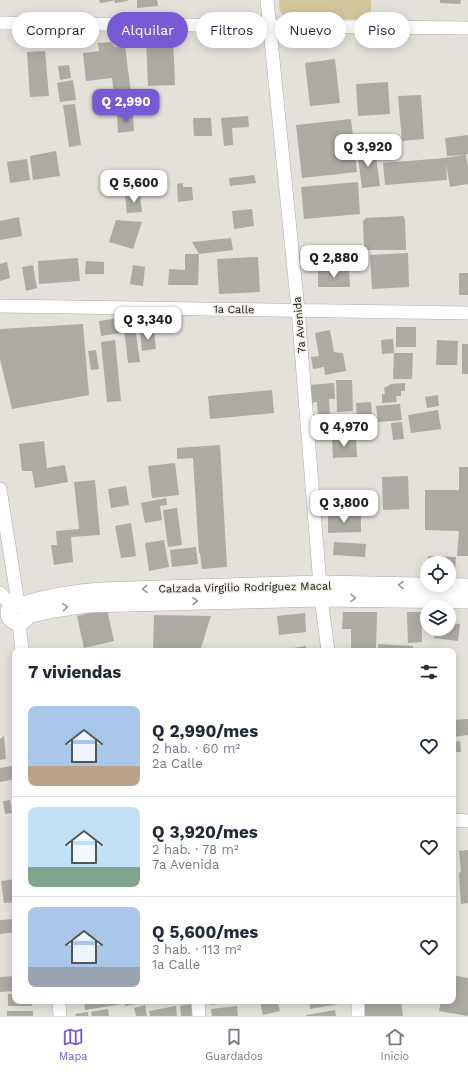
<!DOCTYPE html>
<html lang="es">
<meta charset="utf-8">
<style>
:root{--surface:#fff;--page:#f6f6f7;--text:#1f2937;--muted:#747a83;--line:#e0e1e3;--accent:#775ad4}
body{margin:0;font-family:"Work Sans",sans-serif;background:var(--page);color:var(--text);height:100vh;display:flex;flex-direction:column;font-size:15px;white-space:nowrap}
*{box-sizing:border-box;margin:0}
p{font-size:13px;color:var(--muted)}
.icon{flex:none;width:22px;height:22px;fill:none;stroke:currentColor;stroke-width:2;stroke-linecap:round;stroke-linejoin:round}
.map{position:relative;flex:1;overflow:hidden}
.drawer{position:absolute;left:12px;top:648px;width:444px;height:356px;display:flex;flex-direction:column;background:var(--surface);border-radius:8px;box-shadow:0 2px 10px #0003}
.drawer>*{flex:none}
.guide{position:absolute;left:12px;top:12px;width:444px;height:36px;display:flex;gap:8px}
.controls{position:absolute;left:420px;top:556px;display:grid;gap:8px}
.controls a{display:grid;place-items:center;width:36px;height:36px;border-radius:50%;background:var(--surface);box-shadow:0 2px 10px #0003;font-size:20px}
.price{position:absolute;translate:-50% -34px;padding:0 9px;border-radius:8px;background:#fff;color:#222;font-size:13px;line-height:26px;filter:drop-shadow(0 1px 2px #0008)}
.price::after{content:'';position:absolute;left:50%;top:24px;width:12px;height:9px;margin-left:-6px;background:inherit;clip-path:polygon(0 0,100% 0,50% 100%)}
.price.current{background:var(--accent);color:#fff}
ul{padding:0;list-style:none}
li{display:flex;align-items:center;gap:12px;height:100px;padding:0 16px}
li+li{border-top:1px solid var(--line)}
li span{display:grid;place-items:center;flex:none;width:112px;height:80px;border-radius:8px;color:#555}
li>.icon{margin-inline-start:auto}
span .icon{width:48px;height:48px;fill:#fffc;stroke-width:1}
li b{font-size:17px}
h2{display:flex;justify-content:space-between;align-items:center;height:48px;padding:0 16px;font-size:17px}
.tag{padding:0 14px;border-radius:18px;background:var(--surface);box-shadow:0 2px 10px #0003;font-size:14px;line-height:36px}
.tag.current{background:var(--accent);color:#fff}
.tabs{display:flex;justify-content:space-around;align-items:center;height:56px;border-top:1px solid var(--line);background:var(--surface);font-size:11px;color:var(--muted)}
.tabs a{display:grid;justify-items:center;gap:2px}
.tabs .current{color:var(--accent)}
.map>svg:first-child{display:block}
.green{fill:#d2c59a}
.building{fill:#adaaa3}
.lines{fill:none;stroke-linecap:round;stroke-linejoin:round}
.minor-casing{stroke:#adaba4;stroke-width:14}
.tertiary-casing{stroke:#adaba4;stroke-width:18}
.minor{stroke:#fff;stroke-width:13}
.tertiary{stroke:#fff;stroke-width:17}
.oneway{stroke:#979795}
.labels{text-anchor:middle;stroke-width:3;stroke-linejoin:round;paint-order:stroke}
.street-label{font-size:11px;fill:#181714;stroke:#f1eee6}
</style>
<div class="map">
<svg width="468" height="1016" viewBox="0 0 468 1016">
<rect width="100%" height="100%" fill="#e3e1d9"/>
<path class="green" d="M279,0H371V19H291L283,16L279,8Z"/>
<path class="building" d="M99,0H113V1L100,3Z
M114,0H128V1L115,3Z
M137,0H157L158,6L137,8Z
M440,0H461L460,4L440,3Z
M173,39L175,85L148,86L146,40Z
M111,42L115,47L125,46L133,109L116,111L112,78L86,81L83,53L99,51L98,43Z
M45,51L49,96L30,97L27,52Z
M335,59L340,103L310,106L305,63Z
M69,65L71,78L60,80L58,66Z
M73,80L76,100L60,102L57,83Z
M388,82L390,114L358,116L356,84Z
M421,95L424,139L402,141L398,96Z
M75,104L81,145L69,147L63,105Z
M133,113L134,131L118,133L117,115Z
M248,116L249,127L232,128L233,145L224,146L221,118Z
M193,118H211L212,136H194Z
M351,119L357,172L302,178L296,125Z
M468,135V154H466L468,167V184L450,187L446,164L447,180L385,185L383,163L445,158L463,155L447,156L445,138Z
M375,149L380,186L362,188L357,151Z
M56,151L60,176L33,180L30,156Z
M27,159L30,180L10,183L7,162Z
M254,175L256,183L230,186L229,178Z
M358,182L360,214L304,219L301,187Z
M183,183V187H192L193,200L178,202L177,184Z
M140,194L142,212L127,213L125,195Z
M252,209L254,226L234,229L232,211Z
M404,216V219H405L406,250H364L363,220H365V218Z
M19,217L22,236L0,240V221Z
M116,220L142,222L133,249L109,242Z
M231,238L233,250L199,254L192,242Z
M408,253L409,287L372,289L370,255Z
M185,254H199L198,285H168L169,269L185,270Z
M258,257L260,292L219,294L217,259Z
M78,258L80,281L39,284L38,261Z
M86,261L104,262V274H85Z
M7,262L10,278L0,281V264Z
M33,265L37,288L26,291L22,267Z
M133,265L145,267L143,286L130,284Z
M318,271H349L350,287H318Z
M459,273H468V295H459Z
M119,318L121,333L101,336L99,321Z
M83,324L89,395L12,409L0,359V329Z
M135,327L140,362L128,363L124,328Z
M396,327H416V347H396Z
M330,330L334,352L343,353L346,371L325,375L324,367L313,369L311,357L319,356L315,333Z
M154,331L156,349L142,351L140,333Z
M393,339L394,353H413L412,379H393L394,353L382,354L381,340Z
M115,340L121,401L107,402L101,342Z
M437,340L458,341L457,365H436Z
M462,344H468V374H462Z
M96,350L99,369L91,370L88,351Z
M336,380H352L353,411L337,412Z
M334,383L335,399H329L330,415L318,416L317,402L310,403L308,385Z
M405,383V391H401V396H396L397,402L382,403V394H385L384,388L391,384Z
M272,390L274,413L210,419L208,396Z
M438,395L439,406L427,408L425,397Z
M371,402L372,416L357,417L356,403Z
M400,404L402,420L378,422L376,406Z
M438,410L441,429L411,433L408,415Z
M353,417L354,436L322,438L321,419Z
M402,422L404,439L393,440L391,423Z
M356,438L357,457L333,458L332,439Z
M44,441L47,468L65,465L68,482L35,488L32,471H22L19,444Z
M220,445L227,567L202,569L200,553H199L193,458L177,459V448Z
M175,463L179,495L152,498L148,466Z
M459,467H468V556H457L459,531L425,530V490H459Z
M408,476L409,509L383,510L382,477Z
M95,480L100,535L71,537L73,562L54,565L51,545H57L56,531L79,529L74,482Z
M126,486L129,505L111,508L108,489Z
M166,498L167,505L160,506L162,520L145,523L141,503Z
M340,499V513H324V500Z
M177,508L182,545L168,547L163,510Z
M361,515V532L328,533V516Z
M131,523L136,556L121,558L115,526Z
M164,540L169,567L149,571L145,543Z
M334,542L366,544L365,557L333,555Z
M196,547L198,564L172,567L170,550Z
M428,556L456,557L455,574H449V563H428Z
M107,609L114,641L84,648L77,616Z
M343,612H377L376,650H351V629H342Z
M407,612H421L422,642L408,643Z
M305,613L306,632L279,635L277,616Z
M154,615L211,616L200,651H153Z
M449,623L460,624L458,641L434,638L435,629H449Z
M378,644L413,646V651H378Z
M306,646V651H288L287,649Z
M468,719V735L453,737V720Z
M4,736L6,759L0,760V739Z
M460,741L461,752H453V742Z
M12,766L15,779L0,782V768Z
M10,800L12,813L5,814L3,801Z
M468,850V903L461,904L459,873L461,872L459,851Z
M15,879V902L4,903L1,881Z
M15,919V932L0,934V920Z
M453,975L468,978V1016L439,1011L441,1001H453Z
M15,976V991L0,992V977Z
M8,994H15V1001H32V1006H8Z
M84,1001H121L122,1004L85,1010Z
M125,1001H147V1002L125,1006Z
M210,1001H228V1002L211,1005Z
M260,1001H277L280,1011L263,1015Z
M309,1001H338L339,1004L310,1009Z
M367,1001H401L403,1016H365L363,1002Z
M191,1004L192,1016H181L180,1006Z
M145,1005L147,1016H136L134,1008Z
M176,1006L177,1016H150L149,1011Z
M237,1006L238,1016H212L211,1009Z
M108,1009L109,1016H92L91,1012Z
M335,1010L336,1016H306V1015Z
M7,1011H33V1016H7Z
M88,1012V1016H76L75,1014Z"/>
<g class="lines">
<g class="minor-casing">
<path id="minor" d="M267,0L298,310L321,598L328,651
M0,23L468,28
M0,306L468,313
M0,489L18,603
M0,593L12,606
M19,622L22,651
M453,820L468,821
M59,1001L60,1016
M198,1001L199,1016
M358,1001V1016"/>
</g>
<g class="tertiary-casing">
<path id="tertiary" d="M9 613a9 9 0 1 1 18 0a9 9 0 1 1-18 0Z
M23,605C50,597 72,593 100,591L320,584L468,587
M27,615L54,609L87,604L321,598L468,600"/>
</g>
<use href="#minor" class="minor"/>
<use href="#tertiary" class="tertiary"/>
</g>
<defs><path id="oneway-chevron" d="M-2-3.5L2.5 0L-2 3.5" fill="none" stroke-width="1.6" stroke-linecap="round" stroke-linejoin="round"/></defs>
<g class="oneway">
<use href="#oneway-chevron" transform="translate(401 585) rotate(-179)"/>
<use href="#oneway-chevron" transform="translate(145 589) rotate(178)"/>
<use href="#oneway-chevron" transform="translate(353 598) rotate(1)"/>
<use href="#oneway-chevron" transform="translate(195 601) rotate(-2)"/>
<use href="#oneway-chevron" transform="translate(65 607) rotate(-8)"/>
</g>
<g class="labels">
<g class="street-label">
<text transform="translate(234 309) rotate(1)" y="4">1a Calle</text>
<text transform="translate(299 325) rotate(-95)" y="4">7a Avenida</text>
<text transform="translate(245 587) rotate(-1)" y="4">Calzada Virgilio Rodríguez Macal</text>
</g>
</g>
</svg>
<div class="controls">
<a><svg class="icon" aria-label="locate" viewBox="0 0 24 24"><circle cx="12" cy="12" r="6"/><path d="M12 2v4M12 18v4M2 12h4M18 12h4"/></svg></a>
<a><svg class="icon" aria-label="layers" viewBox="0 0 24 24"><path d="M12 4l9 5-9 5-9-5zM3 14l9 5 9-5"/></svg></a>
</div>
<b class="price current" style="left:126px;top:123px">Q 2,990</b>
<b class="price" style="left:368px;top:168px">Q 3,920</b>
<b class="price" style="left:134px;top:204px">Q 5,600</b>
<b class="price" style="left:334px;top:279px">Q 2,880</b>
<b class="price" style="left:148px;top:341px">Q 3,340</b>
<b class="price" style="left:344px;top:448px">Q 4,970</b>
<b class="price" style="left:344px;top:524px">Q 3,800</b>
<div class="guide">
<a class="tag">Comprar</a>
<a class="tag current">Alquilar</a>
<a class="tag">Filtros</a>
<a class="tag">Nuevo</a>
<a class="tag">Piso</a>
</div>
<section class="drawer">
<h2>7 viviendas<svg class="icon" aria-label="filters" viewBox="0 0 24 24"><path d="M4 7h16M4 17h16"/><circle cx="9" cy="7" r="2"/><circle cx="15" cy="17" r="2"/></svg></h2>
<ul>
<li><span style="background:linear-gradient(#a9c7e8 75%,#b9a48a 0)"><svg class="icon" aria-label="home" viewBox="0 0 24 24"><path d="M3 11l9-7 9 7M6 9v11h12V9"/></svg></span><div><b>Q 2,990/mes</b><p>2 hab. · 60 m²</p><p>2a Calle</p></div><svg class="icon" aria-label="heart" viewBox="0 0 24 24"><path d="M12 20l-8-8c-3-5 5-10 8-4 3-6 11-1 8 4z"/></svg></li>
<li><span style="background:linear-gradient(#bfe0f5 75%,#7fa58c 0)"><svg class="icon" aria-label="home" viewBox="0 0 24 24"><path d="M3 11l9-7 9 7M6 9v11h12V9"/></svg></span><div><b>Q 3,920/mes</b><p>2 hab. · 78 m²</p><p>7a Avenida</p></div><svg class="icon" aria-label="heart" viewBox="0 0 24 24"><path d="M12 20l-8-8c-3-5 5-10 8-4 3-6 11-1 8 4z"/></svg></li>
<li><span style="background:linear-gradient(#a9c7e8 75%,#9aa5b1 0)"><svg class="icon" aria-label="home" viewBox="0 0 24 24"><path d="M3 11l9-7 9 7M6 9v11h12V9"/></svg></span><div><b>Q 5,600/mes</b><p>3 hab. · 113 m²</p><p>1a Calle</p></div><svg class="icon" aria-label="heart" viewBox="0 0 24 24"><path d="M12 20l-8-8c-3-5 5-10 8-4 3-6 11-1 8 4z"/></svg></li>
</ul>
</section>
</div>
<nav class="tabs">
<a class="current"><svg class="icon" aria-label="map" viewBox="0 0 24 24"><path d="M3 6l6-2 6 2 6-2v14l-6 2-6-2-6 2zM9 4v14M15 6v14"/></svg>Mapa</a>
<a><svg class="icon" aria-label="saved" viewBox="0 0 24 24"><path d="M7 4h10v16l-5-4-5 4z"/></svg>Guardados</a>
<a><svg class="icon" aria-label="home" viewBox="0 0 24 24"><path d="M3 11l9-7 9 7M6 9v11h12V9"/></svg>Inicio</a>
</nav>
